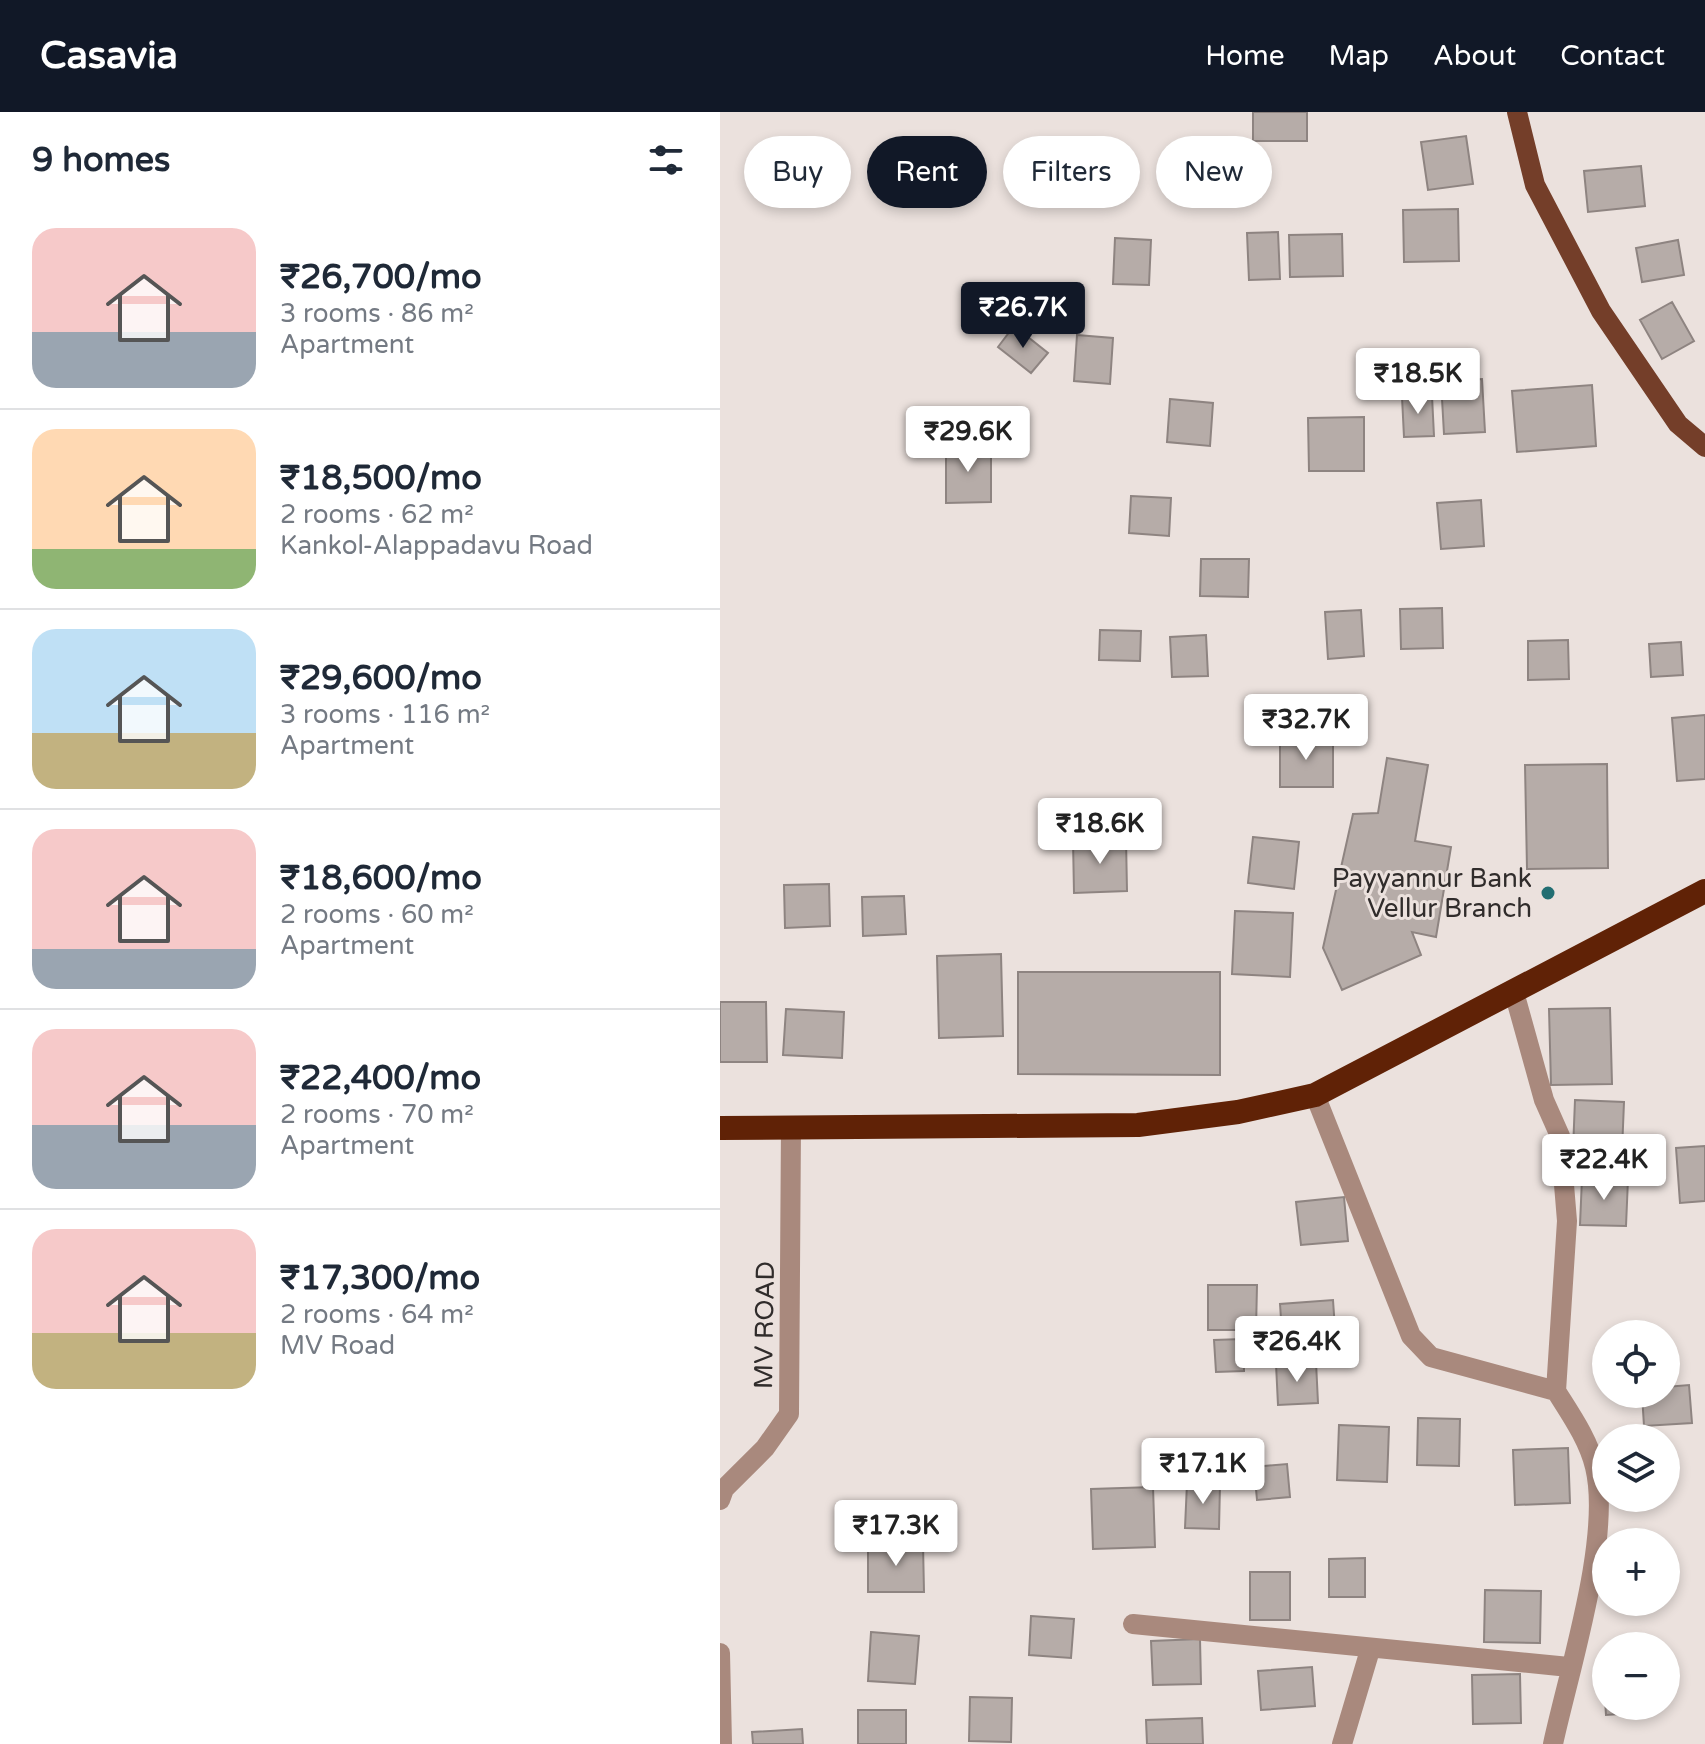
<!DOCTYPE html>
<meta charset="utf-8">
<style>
:root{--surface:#fff;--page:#f2f2f3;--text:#1f2937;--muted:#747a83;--line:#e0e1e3;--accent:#111827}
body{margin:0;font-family:"Varela Round",sans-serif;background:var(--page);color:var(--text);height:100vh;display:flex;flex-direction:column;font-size:30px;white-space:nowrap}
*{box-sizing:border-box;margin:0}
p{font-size:26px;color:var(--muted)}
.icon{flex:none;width:44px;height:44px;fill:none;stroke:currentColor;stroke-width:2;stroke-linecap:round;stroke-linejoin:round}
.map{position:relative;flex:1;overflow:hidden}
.drawer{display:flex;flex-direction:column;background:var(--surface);width:720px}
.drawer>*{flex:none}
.banner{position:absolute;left:24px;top:24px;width:760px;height:72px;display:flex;gap:16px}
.buttons{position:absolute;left:872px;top:1208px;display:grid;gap:16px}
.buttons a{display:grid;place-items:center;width:88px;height:88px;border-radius:50%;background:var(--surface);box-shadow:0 4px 12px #0003;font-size:40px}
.price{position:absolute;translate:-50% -68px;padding:0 18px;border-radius:8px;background:#fff;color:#222;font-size:26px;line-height:52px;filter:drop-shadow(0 2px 4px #0008)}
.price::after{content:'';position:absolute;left:50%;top:48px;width:24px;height:18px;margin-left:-12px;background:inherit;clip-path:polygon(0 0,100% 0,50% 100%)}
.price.active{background:var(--accent);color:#fff}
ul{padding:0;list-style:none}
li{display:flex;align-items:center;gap:24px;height:200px;padding:0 32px}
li+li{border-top:2px solid var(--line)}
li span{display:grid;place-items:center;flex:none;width:224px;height:160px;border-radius:24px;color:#555}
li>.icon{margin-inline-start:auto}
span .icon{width:96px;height:96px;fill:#fffc;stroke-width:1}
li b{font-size:34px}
h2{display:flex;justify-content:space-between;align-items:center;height:96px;padding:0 32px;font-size:34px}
.pill{padding:0 28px;border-radius:36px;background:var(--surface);box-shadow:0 4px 12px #0003;font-size:28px;line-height:72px}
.pill.active{background:var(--accent);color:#fff}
header{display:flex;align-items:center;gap:48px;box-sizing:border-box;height:112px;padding:0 40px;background:var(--accent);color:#fff}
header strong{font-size:38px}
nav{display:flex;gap:44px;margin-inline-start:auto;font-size:28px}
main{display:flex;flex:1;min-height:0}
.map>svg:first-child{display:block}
.building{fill:#b6aca8;stroke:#8e8481;stroke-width:2}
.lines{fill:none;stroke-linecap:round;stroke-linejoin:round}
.minor{stroke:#a9897d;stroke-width:20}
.major{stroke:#743e29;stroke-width:20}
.highway{stroke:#602206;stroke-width:24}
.poi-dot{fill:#226e72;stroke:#ebe1dd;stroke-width:3}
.labels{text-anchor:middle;stroke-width:6;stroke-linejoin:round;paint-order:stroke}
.poi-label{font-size:26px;fill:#302c2b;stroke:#ebe1dd;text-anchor:end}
.street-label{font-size:26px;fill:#302c2b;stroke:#ebe1dd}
</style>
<header>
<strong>Casavia</strong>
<nav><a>Home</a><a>Map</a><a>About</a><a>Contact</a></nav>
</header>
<main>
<section class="drawer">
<h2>9 homes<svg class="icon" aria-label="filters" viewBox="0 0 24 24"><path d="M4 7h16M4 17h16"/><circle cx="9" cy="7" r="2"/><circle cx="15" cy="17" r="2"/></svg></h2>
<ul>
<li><span style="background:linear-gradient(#f6c9c9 65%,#9aa5b1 0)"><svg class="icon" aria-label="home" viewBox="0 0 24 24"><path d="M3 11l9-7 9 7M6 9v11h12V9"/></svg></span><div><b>₹26,700/mo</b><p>3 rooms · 86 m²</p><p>Apartment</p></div></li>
<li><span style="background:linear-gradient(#ffd9b3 75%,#8fb573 0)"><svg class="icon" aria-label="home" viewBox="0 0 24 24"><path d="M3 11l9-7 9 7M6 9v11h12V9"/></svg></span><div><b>₹18,500/mo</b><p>2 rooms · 62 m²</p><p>Kankol-Alappadavu Road</p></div></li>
<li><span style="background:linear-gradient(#bfe0f5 65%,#c2b280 0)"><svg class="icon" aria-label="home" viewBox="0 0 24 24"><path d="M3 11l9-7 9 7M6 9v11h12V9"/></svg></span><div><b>₹29,600/mo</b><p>3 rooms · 116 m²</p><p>Apartment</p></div></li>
<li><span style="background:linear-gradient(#f6c9c9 75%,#9aa5b1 0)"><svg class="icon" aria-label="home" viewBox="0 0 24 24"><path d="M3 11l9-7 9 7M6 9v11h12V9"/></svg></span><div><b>₹18,600/mo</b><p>2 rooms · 60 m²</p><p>Apartment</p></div></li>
<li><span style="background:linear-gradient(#f6c9c9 60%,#9aa5b1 0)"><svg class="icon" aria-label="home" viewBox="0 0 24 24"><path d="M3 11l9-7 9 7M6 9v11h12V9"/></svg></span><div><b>₹22,400/mo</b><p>2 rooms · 70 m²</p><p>Apartment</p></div></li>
<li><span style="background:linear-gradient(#f6c9c9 65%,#c2b280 0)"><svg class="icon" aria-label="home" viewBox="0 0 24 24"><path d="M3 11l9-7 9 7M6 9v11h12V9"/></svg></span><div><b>₹17,300/mo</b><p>2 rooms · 64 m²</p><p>MV Road</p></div></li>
</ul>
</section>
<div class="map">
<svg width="985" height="1632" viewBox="0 0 985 1632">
<rect width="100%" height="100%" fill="#ebe1dd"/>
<path class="building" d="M533,0H587V29H533Z
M746,24L753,72L708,78L701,30Z
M921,54L925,94L868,100L864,59Z
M738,97L739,149L684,150L683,98Z
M558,120L560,167L529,168L527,121Z
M622,122L623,164L570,165L569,123Z
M395,126L431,128L429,173L393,172Z
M958,128L964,163L922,170L916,136Z
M952,190L974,229L942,247L920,208Z
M294,214L328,241L311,261L278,235Z
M357,223L393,226L390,272L354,269Z
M762,267L765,320L724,322L721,269Z
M872,273L876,334L797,340L792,279Z
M712,284L714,324L684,325L682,285Z
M450,287L493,291L490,334L447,330Z
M644,305V359H589L588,306Z
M226,333H271V390L226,391Z
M411,384L451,386L449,424L409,421Z
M761,388L764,434L721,437L717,391Z
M481,447H529L528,485L480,484Z
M722,496L723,536L681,537L680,497Z
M641,498L644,544L608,547L605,500Z
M380,518L421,519L420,549L379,548Z
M486,523L488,564L452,565L450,525Z
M848,528L849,567L808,568V529Z
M961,530L963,563L931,565L929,532Z
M985,603V667L957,669L952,606Z
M560,626H613V675H560Z
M667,646L708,653L695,729L731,735L716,825L692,820L701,843L622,878L603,836L633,702L658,701Z
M887,652L888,756L807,757L805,653Z
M533,725L579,730L574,777L528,771Z
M406,727L407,779L354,781L353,728Z
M109,772L110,814L65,816L64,773Z
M184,784L186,822L143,824L142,785Z
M515,799L573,801L570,865L512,862Z
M281,842L283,924L219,926L217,844Z
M298,860H500V963L298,962Z
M0,890H46L47,950H0Z
M890,896L892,972L831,973L829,897Z
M66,897L124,900L122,946L63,943Z
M855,988L904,990L902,1039L853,1038Z
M985,1034V1089L960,1091L956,1036Z
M862,1066L908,1067L906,1114L860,1113Z
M624,1085L628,1129L581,1133L576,1090Z
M488,1173H537L536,1218H488Z
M613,1188L616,1232L563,1236L560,1192Z
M523,1227L524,1259L496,1260L494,1228Z
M596,1250L598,1291L558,1293L556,1252Z
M969,1273L972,1311L924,1314L922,1282H946V1275Z
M698,1306L740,1307L739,1354L697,1353Z
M619,1313L669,1315L667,1370L617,1368Z
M848,1336L850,1391L795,1393L793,1338Z
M567,1352L570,1385L537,1388L534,1355Z
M467,1371L500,1372L499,1417L465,1416Z
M433,1375L435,1435L373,1437L371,1377Z
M148,1432H203L204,1480H148Z
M645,1446V1485H609V1447Z
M530,1460H570V1508H530Z
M765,1478L821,1479L820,1531L764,1530Z
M311,1504L354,1507L351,1546L309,1543Z
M151,1520L199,1524L195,1572L148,1569Z
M480,1527L481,1572L433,1573L431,1529Z
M592,1555L595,1594L541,1598L538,1559Z
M886,1557V1594H931V1600L886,1603L883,1558Z
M800,1562L801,1611L753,1612L752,1563Z
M250,1585L292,1586L291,1630L249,1629Z
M138,1598H186V1632H138Z
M482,1606L483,1632H427L426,1608Z
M82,1617L83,1632H33L32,1620Z"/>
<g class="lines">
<path class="minor" d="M794,880L824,988L840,1024L847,1109L836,1279
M595,983L691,1224L711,1245L836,1279C851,1303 868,1327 875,1355C892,1425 849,1558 833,1632
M0,1388L4,1377L45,1336L69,1302L71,1014
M413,1512L849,1555
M0,1541L2,1632
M622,1632L650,1538"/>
<path class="major" d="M797,0L815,73L881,199L958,312L985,335"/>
<path class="highway" d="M0,1016L418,1013L518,1000L595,983L985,779"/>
</g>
<circle class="poi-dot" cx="828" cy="781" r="8"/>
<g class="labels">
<g class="poi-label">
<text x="812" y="775">Payyannur Bank<tspan x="812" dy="30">Vellur Branch</tspan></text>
</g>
<g class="street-label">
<text transform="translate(44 1213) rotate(-89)" y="9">MV ROAD</text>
</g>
</g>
</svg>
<div class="buttons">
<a><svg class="icon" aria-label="locate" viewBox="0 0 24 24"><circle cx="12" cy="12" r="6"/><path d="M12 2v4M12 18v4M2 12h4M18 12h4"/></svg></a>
<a><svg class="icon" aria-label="layers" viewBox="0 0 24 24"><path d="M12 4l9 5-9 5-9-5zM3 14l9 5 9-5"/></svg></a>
<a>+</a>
<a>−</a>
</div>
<b class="price active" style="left:303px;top:238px">₹26.7K</b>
<b class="price" style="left:698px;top:304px">₹18.5K</b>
<b class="price" style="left:248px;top:362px">₹29.6K</b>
<b class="price" style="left:586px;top:650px">₹32.7K</b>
<b class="price" style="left:380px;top:754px">₹18.6K</b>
<b class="price" style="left:884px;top:1090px">₹22.4K</b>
<b class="price" style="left:577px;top:1272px">₹26.4K</b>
<b class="price" style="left:483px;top:1394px">₹17.1K</b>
<b class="price" style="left:176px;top:1456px">₹17.3K</b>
<div class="banner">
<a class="pill">Buy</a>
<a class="pill active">Rent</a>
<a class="pill">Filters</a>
<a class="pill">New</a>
</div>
</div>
</main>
